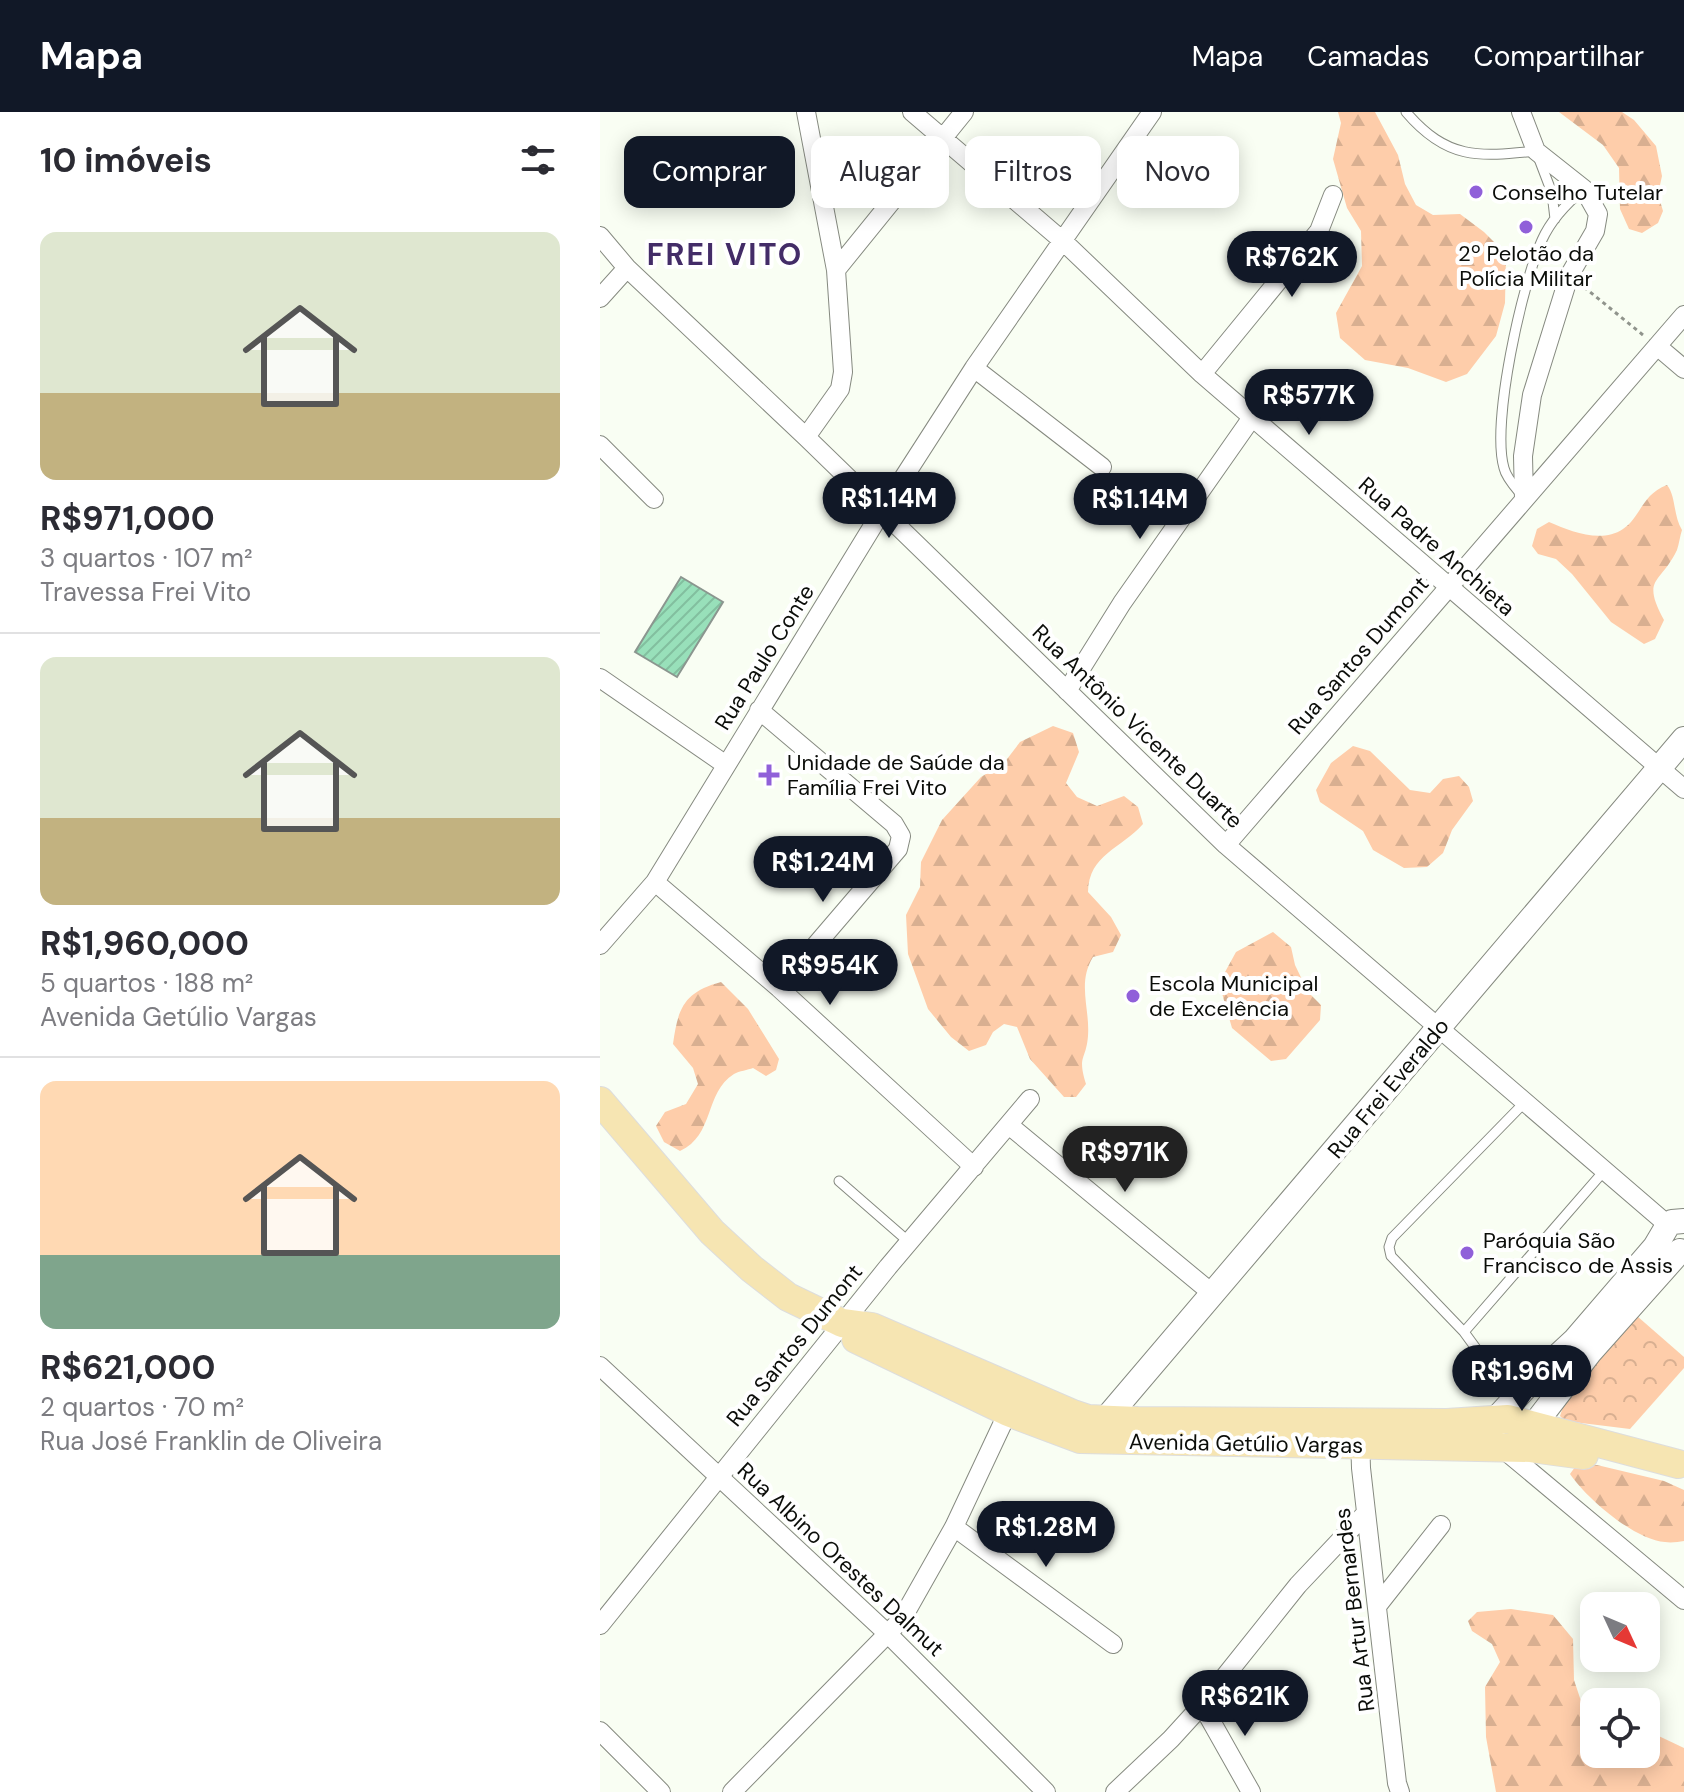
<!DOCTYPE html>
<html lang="pt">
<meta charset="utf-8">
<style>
:root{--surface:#fff;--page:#f7f7f7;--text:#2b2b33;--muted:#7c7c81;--line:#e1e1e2;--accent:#111827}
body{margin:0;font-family:"DM Sans",sans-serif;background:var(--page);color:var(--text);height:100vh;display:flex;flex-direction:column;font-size:30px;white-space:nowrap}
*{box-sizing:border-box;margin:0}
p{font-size:26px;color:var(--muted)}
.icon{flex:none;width:44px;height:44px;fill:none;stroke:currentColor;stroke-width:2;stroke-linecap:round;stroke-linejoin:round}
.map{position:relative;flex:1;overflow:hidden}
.panel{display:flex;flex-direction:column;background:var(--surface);width:600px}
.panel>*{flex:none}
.hud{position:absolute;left:24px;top:24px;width:760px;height:72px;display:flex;gap:16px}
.needle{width:52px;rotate:134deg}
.fabs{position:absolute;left:980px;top:1480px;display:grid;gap:16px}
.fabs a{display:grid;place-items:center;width:80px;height:80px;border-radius:16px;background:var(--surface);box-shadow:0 4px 20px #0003;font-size:40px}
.price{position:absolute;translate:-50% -68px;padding:0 18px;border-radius:28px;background:var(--accent);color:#fff;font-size:26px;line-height:52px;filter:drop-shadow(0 2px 4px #0008)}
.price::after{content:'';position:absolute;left:50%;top:48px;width:24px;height:18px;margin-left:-12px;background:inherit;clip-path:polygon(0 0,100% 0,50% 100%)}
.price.active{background:#222;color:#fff}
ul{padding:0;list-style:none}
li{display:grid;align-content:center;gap:16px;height:424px;padding:0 40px}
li+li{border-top:2px solid var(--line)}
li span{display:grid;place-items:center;height:248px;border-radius:16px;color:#555}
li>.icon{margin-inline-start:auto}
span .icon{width:144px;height:144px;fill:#fffc;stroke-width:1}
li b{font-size:34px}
h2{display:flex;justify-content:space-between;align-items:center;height:96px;padding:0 40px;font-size:34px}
.tag{padding:0 28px;border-radius:16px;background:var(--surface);box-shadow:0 4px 20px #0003;font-size:28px;line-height:72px}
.tag.active{background:var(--accent);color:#fff}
header{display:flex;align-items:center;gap:48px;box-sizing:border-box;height:112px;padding:0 40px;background:var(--accent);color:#fff}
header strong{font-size:38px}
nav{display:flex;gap:44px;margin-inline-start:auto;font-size:28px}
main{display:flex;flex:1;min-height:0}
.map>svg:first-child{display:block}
.forest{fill:url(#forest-firs)}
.park{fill:url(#park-crowns)}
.building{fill:url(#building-hatch);stroke:#8b968f;stroke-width:2}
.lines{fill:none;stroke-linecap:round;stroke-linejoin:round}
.lane-casing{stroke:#868a80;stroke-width:11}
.street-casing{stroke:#868a80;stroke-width:20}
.secondary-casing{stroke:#868a80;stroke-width:26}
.primary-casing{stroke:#ddd;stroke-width:30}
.path{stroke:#90948c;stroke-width:3;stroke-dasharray:4 4;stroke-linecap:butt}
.lane{stroke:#fff;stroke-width:9}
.street{stroke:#fff;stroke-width:18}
.secondary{stroke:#fff;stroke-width:24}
.primary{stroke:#f6e5b2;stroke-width:28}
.poi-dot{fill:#9060d9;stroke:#fff;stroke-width:3}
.labels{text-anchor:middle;stroke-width:8;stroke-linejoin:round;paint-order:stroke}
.poi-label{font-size:22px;fill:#0b0d09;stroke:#fff;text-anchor:start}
.street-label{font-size:22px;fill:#0b0d09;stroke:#fff}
.district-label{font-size:30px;font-weight:bold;letter-spacing:2px;fill:#432c67;stroke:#fff}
</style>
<header>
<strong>Mapa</strong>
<nav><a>Mapa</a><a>Camadas</a><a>Compartilhar</a></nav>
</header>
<main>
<section class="panel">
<h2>10 imóveis<svg class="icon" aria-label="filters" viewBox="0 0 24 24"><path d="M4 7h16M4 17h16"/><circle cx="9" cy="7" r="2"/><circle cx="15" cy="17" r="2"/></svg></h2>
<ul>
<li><span style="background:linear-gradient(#dfe7d0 65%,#c2b280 0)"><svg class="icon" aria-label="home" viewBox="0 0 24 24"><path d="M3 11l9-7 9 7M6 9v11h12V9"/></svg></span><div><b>R$971,000</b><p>3 quartos · 107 m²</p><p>Travessa Frei Vito</p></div></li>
<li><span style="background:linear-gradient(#dfe7d0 65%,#c2b280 0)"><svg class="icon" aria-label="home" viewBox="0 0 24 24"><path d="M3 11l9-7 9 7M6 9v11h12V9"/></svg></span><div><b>R$1,960,000</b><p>5 quartos · 188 m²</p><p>Avenida Getúlio Vargas</p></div></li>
<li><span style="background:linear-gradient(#ffd9b3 70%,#7fa58c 0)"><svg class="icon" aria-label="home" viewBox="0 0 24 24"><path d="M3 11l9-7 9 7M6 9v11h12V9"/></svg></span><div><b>R$621,000</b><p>2 quartos · 70 m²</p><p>Rua José Franklin de Oliveira</p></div></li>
</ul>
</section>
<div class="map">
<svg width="1084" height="1680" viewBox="0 0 1084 1680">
<defs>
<pattern id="forest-firs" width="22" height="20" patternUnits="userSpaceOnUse" patternTransform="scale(2)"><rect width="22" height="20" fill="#fecdaa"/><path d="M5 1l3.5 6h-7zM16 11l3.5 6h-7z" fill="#d8af91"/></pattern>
<pattern id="park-crowns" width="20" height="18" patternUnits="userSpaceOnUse" patternTransform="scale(2)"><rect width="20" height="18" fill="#fecdaa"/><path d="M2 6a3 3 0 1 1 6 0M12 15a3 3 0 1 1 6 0" fill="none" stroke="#d8af91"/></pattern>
<pattern id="building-hatch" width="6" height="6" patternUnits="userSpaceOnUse" patternTransform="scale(2)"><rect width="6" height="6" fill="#98e0ba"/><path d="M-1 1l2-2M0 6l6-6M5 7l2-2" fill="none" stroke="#82bf9f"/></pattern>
</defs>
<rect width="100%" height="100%" fill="#f9fef3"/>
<path class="forest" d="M738,0H775L798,43L805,72L816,93L833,103L860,102L884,120L906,142L905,191L896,224L867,262L846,270L808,256L765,248L740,226L736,201L762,154L761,119L747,96L733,47L741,11Z
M959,0H1022L1034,8L1056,34L1062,64L1058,82L1063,99L1058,111L1042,121L1029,117L1020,97L1019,56L1003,33Z
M1067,373C1076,384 1073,403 1082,418C1080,424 1079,432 1077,438C1060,473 1041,465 1064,508L1055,527L1044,532L1011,510L972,462L956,447L938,442L932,434L937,417L949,410C970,419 1001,432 1023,417C1041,405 1041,383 1067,373Z
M453,614L473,621L479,640L466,671L477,685L497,694L524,684L538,695L543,712C521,737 489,742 488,780L511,805L521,823L513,840L493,845C477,871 490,896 488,924C486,949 477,943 486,972L476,985H464L430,947L417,915L404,912L393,920L386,933L369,939L351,925L328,897L308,842L306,803L320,775L321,750L342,708L381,665L404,651L420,630Z
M753,634L770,639L810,678L830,681L843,667L859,664L869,675L873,689L852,718L843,741L827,755L804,756L773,738L763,719L720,690L716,678L731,651Z
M673,820L691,835L695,853L708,880L721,893L720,908L686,947L671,949L632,916L619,871L636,840Z
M121,870L148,897L179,947L176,958L166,964L153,956C148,958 139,959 134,962C104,981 115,1023 80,1039L64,1030L56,1014L65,1000L86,992L98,972L93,956L73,932C78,896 84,880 121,870Z
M997,1353L1064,1369L1084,1378V1429C1078,1430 1071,1431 1065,1430C1035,1428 987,1387 970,1362L975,1355Z
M911,1497L953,1503L973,1527L974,1568L981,1589L994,1598V1642H1046V1618L1084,1636V1680H896L886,1625L885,1575L900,1550L892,1532L872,1519L868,1509L877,1500Z"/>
<path class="park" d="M1037,1204L1084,1245V1256L1030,1317L965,1309L960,1304L963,1295L1001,1244Z"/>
<path class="building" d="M81,465L123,490L77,565L35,540Z"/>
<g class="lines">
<g class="lane-casing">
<path id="lane" d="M806,0C847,48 878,45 936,39L952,81L955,107
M920,381C914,374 906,365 904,356C891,311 922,172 942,128C951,108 967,91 984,77
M925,990L792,1126L789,1135L791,1144L864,1220L1004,1059
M239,1069L309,1130
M864,1220L913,1287"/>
</g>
<g class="street-casing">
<path id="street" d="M206,0L236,158L243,260L240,277L206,325
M312,0L464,130L602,262L1084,677
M921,0L936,39L984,77L998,102L995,119L969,164L932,283L923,344L924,387
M0,124L27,156L206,325L626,733L1068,1113
M236,158L364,0
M0,186L27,156
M1057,234L1084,257
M374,256L502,355
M602,262L719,119L733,83
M0,333L54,387
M0,566L126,653
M467,579L522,491L653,304
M159,598L294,712L301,724L298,737L179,876
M626,733L1084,203
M55,770L179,876L374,1055
M0,833L55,770L282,399L374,256L552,0
M410,1014L613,1182
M0,1254L289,1523L446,1680
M760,1325L761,1356L797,1671L800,1680
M902,1336L1084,1488
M354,1415L513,1532
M778,1493L841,1413
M0,1513L288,1155L430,987
M602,1593L651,1680
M0,1619L61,1680
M132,1680L302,1507L354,1415L408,1300
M515,1680L571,1627L602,1593L698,1473L766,1401"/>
</g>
<g class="secondary-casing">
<path id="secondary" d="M893,1318L896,1307L934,1266L975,1228L1055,1135L1068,1113L1072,1110L1084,1109
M500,1319L505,1308L1084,627
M924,1326L990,1240L1080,1139"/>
</g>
<g class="primary-casing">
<path id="primary" d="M0,989L112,1120L152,1157L188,1185L242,1211L272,1215L473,1302L488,1307L538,1309L847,1311L908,1307L1078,1352
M256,1227L408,1300L480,1327L931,1336L984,1343"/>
</g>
<path class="path" d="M984,175L1043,223"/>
<use href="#lane" class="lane"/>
<use href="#street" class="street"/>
<use href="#secondary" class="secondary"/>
<use href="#primary" class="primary"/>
</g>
<g class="poi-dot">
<circle cx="876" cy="80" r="8"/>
<circle cx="926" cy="115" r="8"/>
<path d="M165 651h8v8h8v8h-8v8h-8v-8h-8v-8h8z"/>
<circle cx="533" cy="884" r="8"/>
<circle cx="867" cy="1141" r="8"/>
</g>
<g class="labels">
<g class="poi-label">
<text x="892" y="88">Conselho Tutelar</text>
<text x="926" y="149" text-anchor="middle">2º Pelotão da<tspan x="926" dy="25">Polícia Militar</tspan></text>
<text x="187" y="658">Unidade de Saúde da<tspan x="187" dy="25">Família Frei Vito</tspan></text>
<text x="549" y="879">Escola Municipal<tspan x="549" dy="25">de Excelência</tspan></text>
<text x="883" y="1136">Paróquia São<tspan x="883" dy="25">Francisco de Assis</tspan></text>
</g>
<g class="street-label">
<text transform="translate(837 434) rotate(41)" y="8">Rua Padre Anchieta</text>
<text transform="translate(758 543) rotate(-49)" y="8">Rua Santos Dumont</text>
<text transform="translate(164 545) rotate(-58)" y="8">Rua Paulo Conte</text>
<text transform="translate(538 614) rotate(44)" y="8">Rua Antônio Vicente Duarte</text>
<text transform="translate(788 976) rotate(-50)" y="8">Rua Frei Everaldo</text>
<text transform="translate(194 1233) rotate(-51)" y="8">Rua Santos Dumont</text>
<text transform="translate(646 1331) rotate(1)" y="8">Avenida Getúlio Vargas</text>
<text transform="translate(241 1447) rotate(43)" y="8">Rua Albino Orestes Dalmut</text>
<text transform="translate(754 1498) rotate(-97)" y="8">Rua Artur Bernardes</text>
</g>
<g class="district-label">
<text x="125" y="153">FREI VITO</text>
</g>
</g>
</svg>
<div class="fabs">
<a><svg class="needle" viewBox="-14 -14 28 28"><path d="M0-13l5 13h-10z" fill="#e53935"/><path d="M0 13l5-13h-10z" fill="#7c7c81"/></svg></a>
<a><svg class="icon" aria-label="locate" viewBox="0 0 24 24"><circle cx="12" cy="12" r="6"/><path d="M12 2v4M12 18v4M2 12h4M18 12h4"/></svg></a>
</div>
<b class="price" style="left:692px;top:187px">R$762K</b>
<b class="price" style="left:709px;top:325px">R$577K</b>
<b class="price" style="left:289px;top:428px">R$1.14M</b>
<b class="price" style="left:540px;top:429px">R$1.14M</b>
<b class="price" style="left:223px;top:792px">R$1.24M</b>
<b class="price" style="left:230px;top:895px">R$954K</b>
<b class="price active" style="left:525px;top:1082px">R$971K</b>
<b class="price" style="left:922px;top:1301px">R$1.96M</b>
<b class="price" style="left:446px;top:1457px">R$1.28M</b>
<b class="price" style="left:645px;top:1626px">R$621K</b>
<div class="hud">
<a class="tag active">Comprar</a>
<a class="tag">Alugar</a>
<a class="tag">Filtros</a>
<a class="tag">Novo</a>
</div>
</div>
</main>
